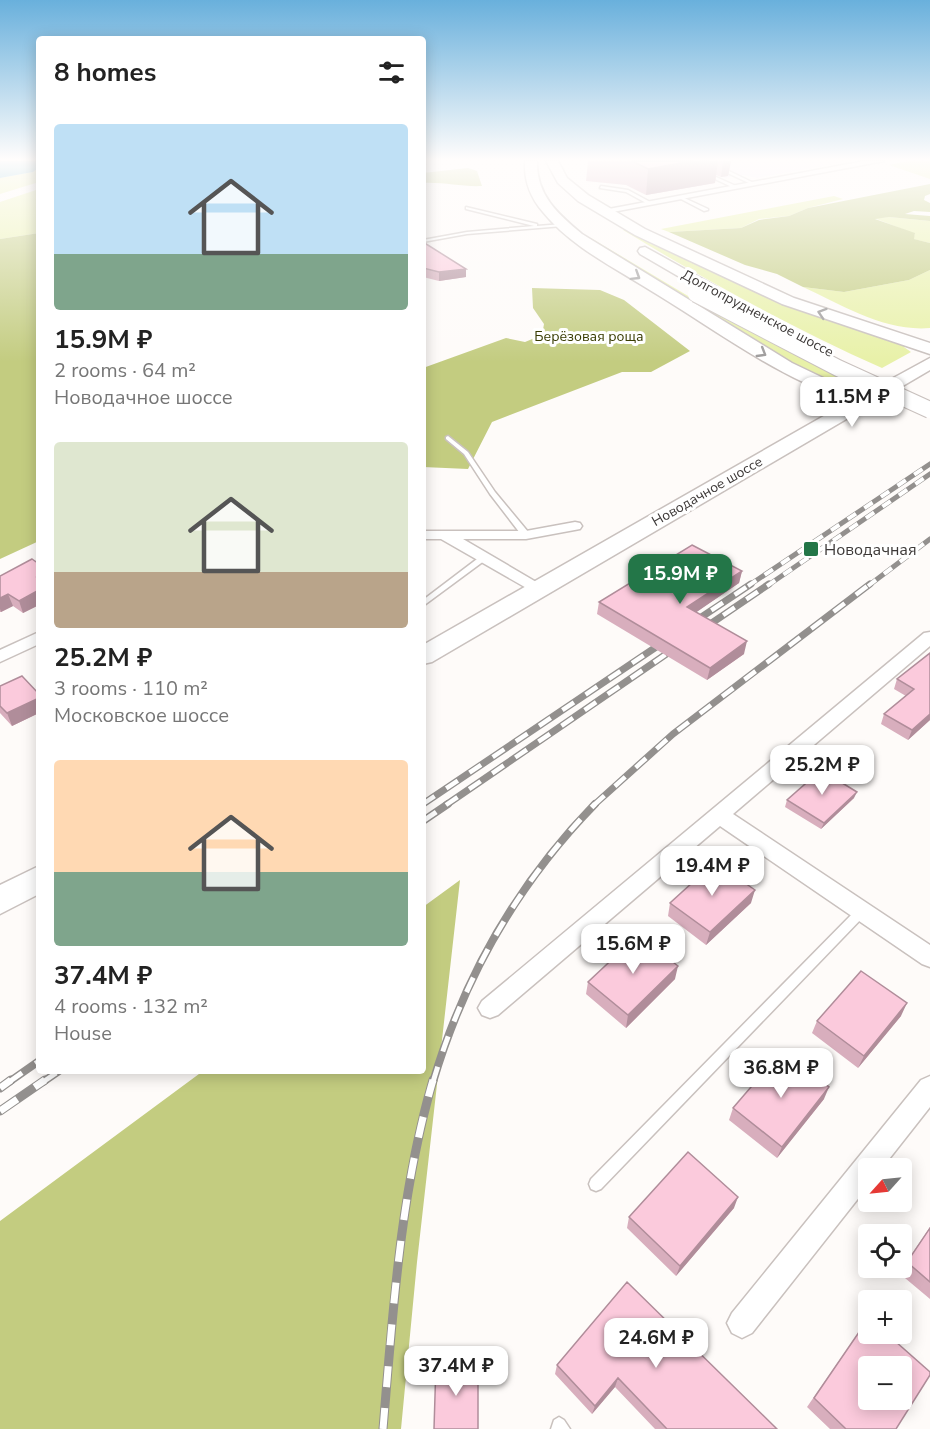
<!DOCTYPE html>
<meta charset="utf-8">
<style>
:root{--surface:#fff;--page:#f6f6f6;--text:#222;--muted:#767676;--accent:#237648}
body{margin:0;font-family:"Nunito Sans",sans-serif;background:var(--page);color:var(--text);height:100vh;display:flex;flex-direction:column;font-size:22px;white-space:nowrap}
*{box-sizing:border-box;margin:0}
p{font-size:20px;color:var(--muted)}
.icon{flex:none;width:33px;height:33px;fill:none;stroke:currentColor;stroke-width:2;stroke-linecap:round;stroke-linejoin:round}
.map{position:relative;flex:1;overflow:hidden}
.panel{position:absolute;left:36px;top:36px;width:390px;height:1038px;display:flex;flex-direction:column;background:var(--surface);border-radius:6px;box-shadow:0 3px 15px #0003}
.panel>*{flex:none}
.needle{width:39px;rotate:243deg}
.controls{position:absolute;left:858px;top:1158px;display:grid;gap:12px}
.controls a{display:grid;place-items:center;width:54px;height:54px;border-radius:6px;background:var(--surface);box-shadow:0 3px 15px #0003;font-size:30px}
.price{position:absolute;translate:-50% -51px;padding:0 14px;border-radius:12px;background:#fff;color:#222;font-size:20px;line-height:39px;filter:drop-shadow(0 2px 3px #0008)}
.price::after{content:'';position:absolute;left:50%;top:36px;width:18px;height:14px;margin-left:-9px;background:inherit;clip-path:polygon(0 0,100% 0,50% 100%)}
.price.active{background:var(--accent);color:#fff}
ul{padding:0;list-style:none}
li{display:grid;align-content:center;gap:12px;height:318px;padding:0 18px}
li span{display:grid;place-items:center;height:186px;border-radius:6px;color:#555}
li>.icon{margin-inline-start:auto}
span .icon{width:108px;height:108px;fill:#fffc;stroke-width:1}
li b{font-size:26px}
h2{display:flex;justify-content:space-between;align-items:center;height:72px;padding:0 18px;font-size:26px}
.map>svg:first-child{display:block}
.commercial{fill:#f8edfd}
.green{fill:#e8f1a8}
.forest{fill:#c3cc80}
.water{fill:#4babc9}
.lines{fill:none;stroke-linecap:round;stroke-linejoin:round}
.lane-casing{stroke:#c9c1be;stroke-width:3}
.street-casing{stroke:#c9c1be;stroke-width:3}
.secondary-casing{stroke:#c9c1be;stroke-width:3}
.lane{fill:#fff;fill-rule:evenodd}
.street{fill:#fff;fill-rule:evenodd}
.secondary{fill:#fff;fill-rule:evenodd}
.rail-far3-casing{stroke:#93908e;stroke-width:5}
.rail-far2-casing{stroke:#93908e;stroke-width:7}
.rail-far1-casing{stroke:#93908e;stroke-width:8}
.rail-casing{stroke:#93908e;stroke-width:9}
.rail-far3{stroke:#fff;stroke-width:4;stroke-dasharray:10;stroke-linecap:butt}
.rail-far2{stroke:#fff;stroke-width:4.5;stroke-dasharray:14;stroke-linecap:butt}
.rail-far1{stroke:#fff;stroke-width:5;stroke-dasharray:16;stroke-linecap:butt}
.rail{stroke:#fff;stroke-width:7;stroke-dasharray:21;stroke-linecap:butt}
.secondary-bridge-casing{stroke:#c9c1be;stroke-width:18;stroke-linecap:butt}
.secondary-bridge{stroke:#fff;stroke-width:16}
.wall{fill:#d8aebd}
.shaded-wall{fill:#b08d9a}
.building{fill:#fbcadc;stroke:#b08d9a;stroke-width:1.5;fill-rule:evenodd}
.oneway{stroke:#9e9c9c}
.poi-dot{fill:#237648;stroke:#fff;stroke-width:2}
.labels{text-anchor:middle;stroke-width:6;stroke-linejoin:round;paint-order:stroke}
.far-street-label{font-size:14px;fill:#3d3938;stroke:#fff}
.far-park-label{font-size:14px;fill:#373a00;stroke:#fff}
.poi-label{font-size:16px;fill:#3d3938;stroke:#fff;text-anchor:start}
</style>
<div class="map">
<svg width="930" height="1429" viewBox="0 0 930 1429">
<rect width="100%" height="100%" fill="#fefbf9"/>
<path class="commercial" d="M685,161H850L757,178L743,175L725,178Z"/>
<path class="green" d="M908,161H930V179L889,165Z
M39,167V182L0,194V178L33,172Z
M39,189V233L0,239V202Z
M834,196L843,199L808,208L789,216L759,219L741,228L669,232L661,229Z
M889,217L930,221V243L913,239L915,234L874,218Z
M625,229L790,307L906,345L904,347L911,352L882,368C792,328 707,281 623,230Z
M591,238L730,321L855,385L845,388L816,381L588,239Z
M930,270V328C885,332 842,305 803,287L844,292L909,280Z"/>
<path class="forest" d="M468,168L477,171L482,186C462,187 444,182 423,183V173Z
M930,184V194L925,196L924,200L930,203V212L914,211L905,214L930,216V221L889,217L875,219L915,233L914,239L930,243V270L909,280L844,292L803,287L777,274L745,265L669,232L741,228L759,220L789,216L808,208Z
M39,233V541L0,559V239Z
M532,288L600,290L624,300L690,351L651,372H622L492,422L468,469L423,467V368L506,338L525,342L542,335L544,324L533,308Z
M460,880L417,1262L401,1429H0V1221L203,1071H423V907Z"/>
<path class="water" d="M0,161H39V167L33,172L0,178Z"/>
<g class="lines">
<g class="lane-casing">
<path id="lane" d="M702,161H708L756,184L753,185Z
M705,172L736,186L737,187L734,188L704,174Z
M601,186L628,190L652,203L648,204L626,192L600,188Z
M680,196L708,209V210L704,211L679,198Z
M466,207L537,224V226L563,224L565,225L563,226L467,234L423,242V240L467,232L534,226L466,209Z
M448,436L468,452L495,492L529,533V537H523L490,494L464,454L446,439V437Z
M481,556H484L488,558L423,606V600Z
M862,907L866,908L867,911L866,914L601,1189L596,1191L591,1189L589,1184L591,1179L858,908Z
M559,1417L564,1420L570,1429H551L554,1420Z"/>
</g>
<g class="street-casing">
<path id="street" d="M864,161H884L602,214L598,211Z
M575,522L580,523L582,526L580,529L526,539H463L543,586L545,589L543,592L537,594L441,539H423V531H526Z
M39,632V644L0,662V650Z
M930,632V646L733,814L930,945V967L922,964L720,826L498,1015L490,1018L482,1015L478,1008L482,1001L924,633Z
M930,1076V1107L882,1168H868V1186L752,1333L742,1338L732,1333L727,1323L732,1313L921,1080Z"/>
</g>
<g class="secondary-casing">
<path id="secondary" d="M525,161H537C536,195 558,214 582,234L792,363L840,386L864,394L930,358V370L432,662L423,664V645L850,401C781,379 720,333 658,295C619,270 572,248 543,212C530,197 524,181 525,161Z
M546,161H558L567,178L588,195L645,229L794,298L930,343V354L782,304L635,235L578,201L558,183Z
M645,247L717,287L720,290L712,295L707,293L640,254L638,251L640,248Z
M39,866V894L0,914V885Z"/>
</g>
<use href="#lane" class="lane"/>
<use href="#street" class="street"/>
<use href="#secondary" class="secondary"/>
<g class="rail-far3-casing">
<path id="rail-far3" d="M748,586L930,464
M767,586L930,474
M868,586L930,539"/>
</g>
<g class="rail-far2-casing">
<path id="rail-far2" d="M688,626L751,584
M700,631L769,584
M423,804L668,639
M446,805L678,646
M594,805L673,734L870,584"/>
</g>
<g class="rail-far1-casing">
<path id="rail-far1" d="M423,821L448,804
M9,1082L39,1061
M43,1082L59,1071
M433,1082C464,977 519,882 595,804"/>
</g>
<g class="rail-casing">
<path id="rail" d="M0,1088L11,1080
M0,1111L45,1080
M383,1429C393,1311 400,1194 433,1080"/>
</g>
<use href="#rail-far3" class="rail-far3"/>
<use href="#rail-far2" class="rail-far2"/>
<use href="#rail-far1" class="rail-far1"/>
<use href="#rail" class="rail"/>
<g class="secondary-bridge-casing">
<path id="secondary-bridge" d="M696,294L838,368L930,410"/>
</g>
<use href="#secondary-bridge" class="secondary-bridge"/>
</g>
<path class="wall" d="M588,161H731L728,176L721,177L716,175L715,183L646,195L626,185L586,181Z
M423,242L466,277L439,281L423,277Z
M39,564V605L23,613L13,606L1,612H0V576Z
M742,571L739,583L696,612L744,654L707,680L597,614L599,602Z
M930,653V720L908,740L881,724L884,714L906,696L894,689L897,679Z
M0,686L39,694V713L12,726L0,713Z
M854,798L821,829L785,807L787,800Z
M670,903H751L706,945L668,916Z
M675,979L626,1028L586,994L588,982Z
M901,1016L858,1068L812,1033L817,1021Z
M824,1099L777,1158L729,1120L733,1108Z
M734,1208L676,1276L627,1228L629,1217Z
M930,1227V1299L899,1273Z
M627,1282L777,1429H655L615,1387L592,1414L555,1374L557,1365Z
M868,1319L896,1429H830L807,1407Z"/>
<path class="shaded-wall" d="M692,161H718L715,183L646,195L648,169Z
M723,161H731L728,176L721,177Z
M466,269V277L439,281V272Z
M742,571L739,583L685,620L687,607Z
M39,590V605L23,613L19,601Z
M8,594L13,606L1,612L0,609V598Z
M747,641L744,654L707,680L710,668Z
M39,698V713L12,726L7,713Z
M930,714V720L908,740L912,730Z
M857,792L854,798L821,829L824,823Z
M755,890L751,903L706,945L710,932Z
M678,966L675,979L626,1028L628,1015Z
M907,1003L901,1016L858,1068L864,1056Z
M829,1087L824,1099L777,1158L782,1147Z
M738,1197L734,1208L676,1276L680,1266Z
M618,1378L615,1387L592,1414L595,1406Z"/>
<path class="building" d="M632,161H692L648,169Z
M423,242L466,269L439,272L423,268Z
M692,545L742,571L687,607L747,641L710,668L599,602Z
M32,559L39,564V576L37,577L39,578V590L19,601L8,594L0,598V576Z
M930,653V714L912,730L884,714L914,689L897,679Z
M22,676L39,694V698L7,713L0,706V686Z
M821,770L857,792L824,823L787,800Z
M715,862L755,890L710,932L670,903Z
M638,935L678,966L628,1015L588,982Z
M861,971L907,1003L864,1056L817,1021Z
M782,1051L829,1087L782,1147L733,1108Z
M688,1152L738,1197L680,1266L629,1217Z
M930,1228V1282L907,1262Z
M627,1282L777,1429H667L618,1378L595,1406L557,1365Z
M868,1319V1334H887L930,1372V1375L896,1429H846L814,1398ZM868,1366H902V1400H868Z
M436,1363L478,1364V1429H434Z"/>
<defs><path id="oneway-chevron" d="M-2-3.5L2.5 0L-2 3.5" fill="none" stroke-width="1.6" stroke-linecap="round" stroke-linejoin="round" transform="scale(1.5)"/></defs>
<g class="oneway">
<use href="#oneway-chevron" transform="translate(636 276) rotate(32)"/>
<use href="#oneway-chevron" transform="translate(822 313) rotate(-162)"/>
<use href="#oneway-chevron" transform="translate(762 353) rotate(31)"/>
</g>
<linearGradient id="sky" x2="0" y2="1"><stop stop-color="#69b0dc"/><stop offset="0.44" stop-color="#fffdfc"/><stop offset="1" stop-color="#fffdfc" stop-opacity="0"/></linearGradient>
<rect width="930" height="362" fill="url(#sky)"/>
<rect class="poi-dot" x="803" y="541" width="16" height="16" rx="3"/>
<g class="labels">
<g class="far-street-label">
<text transform="translate(758 313) rotate(28)" y="5">Долгопрудненское шоссе</text>
<text transform="translate(707 491) rotate(-30)" y="5">Новодачное шоссе</text>
</g>
<g class="far-park-label">
<text x="589" y="341">Берёзовая роща</text>
</g>
<g class="poi-label">
<text x="824" y="555">Новодачная</text>
</g>
</g>
</svg>
<div class="controls">
<a><svg class="needle" viewBox="-14 -14 28 28"><path d="M0-13l5 13h-10z" fill="#e53935"/><path d="M0 13l5-13h-10z" fill="#767676"/></svg></a>
<a><svg class="icon" aria-label="locate" viewBox="0 0 24 24"><circle cx="12" cy="12" r="6"/><path d="M12 2v4M12 18v4M2 12h4M18 12h4"/></svg></a>
<a>+</a>
<a>−</a>
</div>
<b class="price" style="left:852px;top:428px">11.5M ₽</b>
<b class="price active" style="left:680px;top:605px">15.9M ₽</b>
<b class="price" style="left:822px;top:796px">25.2M ₽</b>
<b class="price" style="left:712px;top:897px">19.4M ₽</b>
<b class="price" style="left:633px;top:975px">15.6M ₽</b>
<b class="price" style="left:781px;top:1099px">36.8M ₽</b>
<b class="price" style="left:656px;top:1369px">24.6M ₽</b>
<b class="price" style="left:456px;top:1397px">37.4M ₽</b>
<section class="panel">
<h2>8 homes<svg class="icon" aria-label="filters" viewBox="0 0 24 24"><path d="M4 7h16M4 17h16"/><circle cx="9" cy="7" r="2"/><circle cx="15" cy="17" r="2"/></svg></h2>
<ul>
<li><span style="background:linear-gradient(#bfe0f5 70%,#7fa58c 0)"><svg class="icon" aria-label="home" viewBox="0 0 24 24"><path d="M3 11l9-7 9 7M6 9v11h12V9"/></svg></span><div><b>15.9M ₽</b><p>2 rooms · 64 m²</p><p>Новодачное шоссе</p></div></li>
<li><span style="background:linear-gradient(#dfe7d0 70%,#b9a48a 0)"><svg class="icon" aria-label="home" viewBox="0 0 24 24"><path d="M3 11l9-7 9 7M6 9v11h12V9"/></svg></span><div><b>25.2M ₽</b><p>3 rooms · 110 m²</p><p>Московское шоссе</p></div></li>
<li><span style="background:linear-gradient(#ffd9b3 60%,#7fa58c 0)"><svg class="icon" aria-label="home" viewBox="0 0 24 24"><path d="M3 11l9-7 9 7M6 9v11h12V9"/></svg></span><div><b>37.4M ₽</b><p>4 rooms · 132 m²</p><p>House</p></div></li>
</ul>
</section>
</div>
